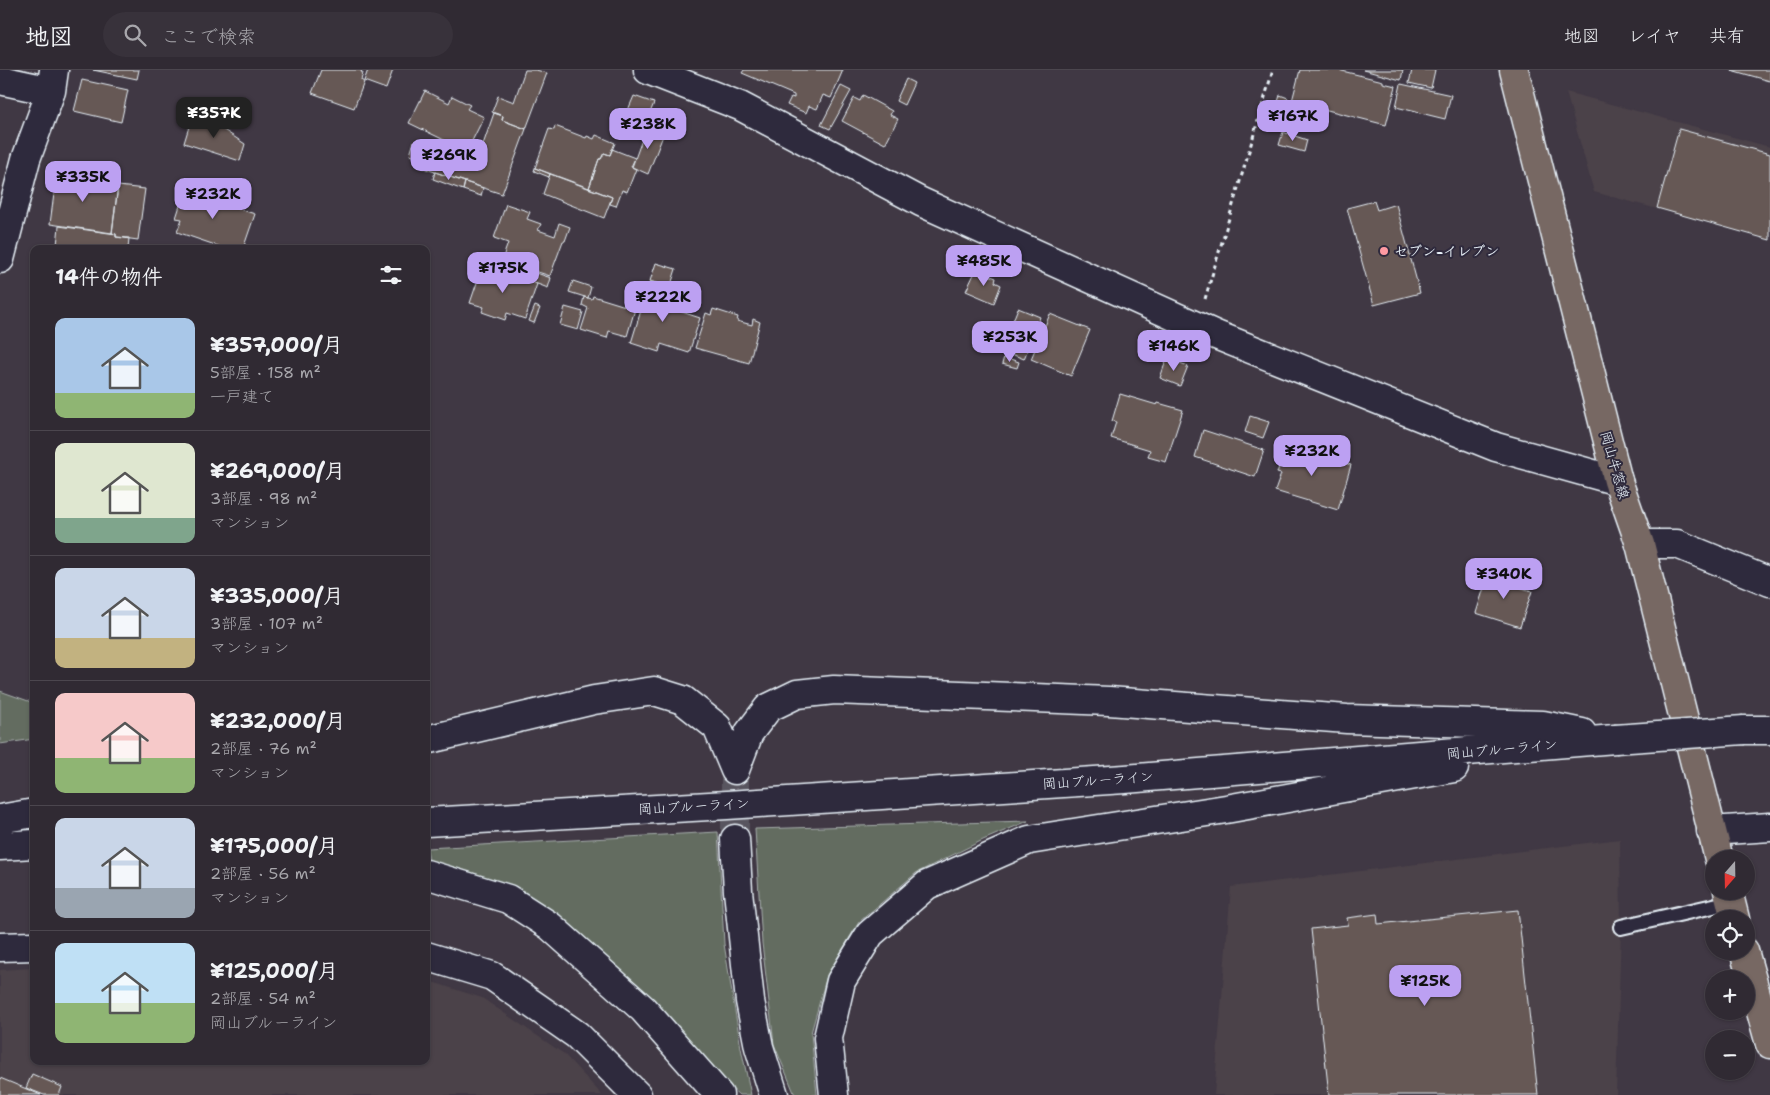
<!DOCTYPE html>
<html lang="ja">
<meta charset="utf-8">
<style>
:root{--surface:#302a33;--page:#38323b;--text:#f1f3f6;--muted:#a8a7ac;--line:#4b464e;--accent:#bca0f2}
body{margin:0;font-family:"Shantell Sans","Klee One",sans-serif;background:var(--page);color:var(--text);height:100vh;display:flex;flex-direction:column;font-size:19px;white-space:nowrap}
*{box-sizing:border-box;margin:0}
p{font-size:16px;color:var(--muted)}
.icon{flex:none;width:28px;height:28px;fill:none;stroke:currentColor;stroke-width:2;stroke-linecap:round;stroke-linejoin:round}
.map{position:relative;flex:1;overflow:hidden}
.side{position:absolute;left:30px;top:175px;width:400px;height:820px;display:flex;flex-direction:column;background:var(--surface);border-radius:10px;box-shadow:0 1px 4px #0004,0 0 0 1px var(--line)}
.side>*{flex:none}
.needle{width:32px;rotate:200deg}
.fabs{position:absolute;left:1705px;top:780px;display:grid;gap:10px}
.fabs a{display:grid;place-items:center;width:50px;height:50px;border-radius:50%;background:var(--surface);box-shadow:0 1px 4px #0004,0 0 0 1px var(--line);font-size:25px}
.price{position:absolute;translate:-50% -42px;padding:0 11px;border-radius:10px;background:var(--accent);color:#111;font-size:16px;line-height:32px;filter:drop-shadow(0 1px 2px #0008)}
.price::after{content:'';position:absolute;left:50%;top:30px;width:15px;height:11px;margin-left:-8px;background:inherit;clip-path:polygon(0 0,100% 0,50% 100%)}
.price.on{background:#222;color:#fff}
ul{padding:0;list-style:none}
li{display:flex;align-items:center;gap:15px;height:125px;padding:0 25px}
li+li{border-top:1px solid var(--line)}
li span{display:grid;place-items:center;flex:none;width:140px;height:100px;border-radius:10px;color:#555}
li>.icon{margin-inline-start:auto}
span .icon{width:60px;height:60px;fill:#fffc;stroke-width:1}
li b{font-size:21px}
h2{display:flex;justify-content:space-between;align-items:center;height:60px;padding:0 25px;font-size:21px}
header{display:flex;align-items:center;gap:30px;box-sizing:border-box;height:70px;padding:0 25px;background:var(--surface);border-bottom:1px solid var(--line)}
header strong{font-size:24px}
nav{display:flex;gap:28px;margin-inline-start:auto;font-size:18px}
.search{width:350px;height:45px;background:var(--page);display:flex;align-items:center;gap:12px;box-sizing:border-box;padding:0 18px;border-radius:28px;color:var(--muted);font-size:19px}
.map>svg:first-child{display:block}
.built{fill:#4b4249}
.green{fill:#636c60;stroke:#a6aeac}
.building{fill:#665854;stroke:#e8f1f8}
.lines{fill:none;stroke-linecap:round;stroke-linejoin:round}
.secondary-tunnel{stroke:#59545f;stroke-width:28;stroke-dasharray:28 14;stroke-linecap:butt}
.lane-casing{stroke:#e8f1f8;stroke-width:18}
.street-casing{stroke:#e8f1f8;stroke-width:31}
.secondary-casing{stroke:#e8f1f8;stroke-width:31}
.primary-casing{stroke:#e8f1f8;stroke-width:31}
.path{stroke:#e8f1f8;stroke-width:3;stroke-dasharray:4 4;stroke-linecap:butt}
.lane{stroke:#2f2a3d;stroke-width:14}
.street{stroke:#2f2a3d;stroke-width:28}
.secondary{stroke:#2f2a3d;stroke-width:28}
.primary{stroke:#776864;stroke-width:28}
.secondary-bridge-casing{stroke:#e8f1f8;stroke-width:31;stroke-linecap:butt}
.secondary-bridge{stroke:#2f2a3d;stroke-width:28}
.poi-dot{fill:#ff9aa2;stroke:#2f2a3d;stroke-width:2}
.labels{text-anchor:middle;stroke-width:4;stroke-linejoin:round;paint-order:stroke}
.poi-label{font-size:14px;font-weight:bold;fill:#e8f1f8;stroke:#2f2a3d;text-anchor:start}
.street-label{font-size:14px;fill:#e8f1f8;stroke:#2f2a3d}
</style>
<header>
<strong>地図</strong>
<div class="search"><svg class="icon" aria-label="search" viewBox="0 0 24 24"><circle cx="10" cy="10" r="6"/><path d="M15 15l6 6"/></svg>ここで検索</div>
<nav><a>地図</a><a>レイヤ</a><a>共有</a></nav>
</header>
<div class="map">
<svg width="1770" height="1025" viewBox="0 0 1770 1025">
<rect width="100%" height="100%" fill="#403844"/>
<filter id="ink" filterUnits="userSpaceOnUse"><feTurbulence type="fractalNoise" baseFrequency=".02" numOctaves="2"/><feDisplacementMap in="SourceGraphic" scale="10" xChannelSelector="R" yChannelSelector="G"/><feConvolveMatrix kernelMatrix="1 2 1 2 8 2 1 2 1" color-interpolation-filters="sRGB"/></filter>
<g filter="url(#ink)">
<path class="built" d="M1566,22L1770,77V169L1594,122Z
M1620,769L1621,857L1616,1025H1214L1231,817Z
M34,898V991H426V910L482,928L564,984L602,1025H0V900Z"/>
<path class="green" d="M0,621L34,633V669L0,674Z
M1028,751L983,770L916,803L859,852L827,905L811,963L817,1025H795L774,974L762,873L755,759Z
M718,762L724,874L741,978L751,1025H739L722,1010L653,932L601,883L555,844L502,814L429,790L427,778Z"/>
<path class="building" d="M93,0H139L137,9Z
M321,0H362L361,2L363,3L361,10L364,12L354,38L312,23Z
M368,0H393L386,19L364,11Z
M525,0H536L547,3L526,59L502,50L503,46L492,42L498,26L514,32Z
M744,0H843L831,28L823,25L817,39L809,36L806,43L787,35L791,27L794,28V25L742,3Z
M1300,0H1338L1383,11V13L1396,16L1386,55L1292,31Z
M1363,0H1403L1401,10Z
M1412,0H1435L1431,18L1409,13Z
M1731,0H1770V11Z
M906,9L914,13L904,35L896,31Z
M82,10L128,20L121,52L74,41Z
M1401,14L1451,25L1445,49L1396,37Z
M841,16L851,21L830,59L821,55Z
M425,21L449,33L452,26L470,35L467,39L484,47L467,81L409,53Z
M863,25L892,41L890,45L898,49L885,74L842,51L854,28L860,31Z
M1280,25L1288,28L1284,42L1276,39Z
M634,26L654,33L645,55L625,47Z
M494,43L503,46L502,50L526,59L502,124L417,96L420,88L410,85L414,71L426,75L428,72L478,89Z
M192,47L210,51L245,74L240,91L184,73Z
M555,56L586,68L587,66L594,69L596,65L615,73L610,85L604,83L601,89H599L589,118L535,98L549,59L554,60Z
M647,56L664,63L648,104L632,97Z
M1679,59L1770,84V170L1657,138Z
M1283,62L1307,70L1304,82L1279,75Z
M612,79L635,88L631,97L636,99L627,122L622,120L616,136L610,134L612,127L589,118L599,89H601L604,83L610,85Z
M535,98L550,104L549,107L534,101Z
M57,101L88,105L87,111L118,116L112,163L50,154Z
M435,102L465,112L463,120L433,109Z
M550,104L612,127L604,148L543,124Z
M465,112L483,118L481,126L463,120Z
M118,116L145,119L138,170L116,167V164L112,163Z
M186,117L225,129L223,134L255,144L243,179H227L177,162L182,149L176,148Z
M1374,131L1377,140L1396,134L1420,223L1374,235L1347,138Z
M506,134L530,142L527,149L541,154L538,160L555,166L559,153L570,157L565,171H563L550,206L502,190L508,173L494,168Z
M59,156L116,164V167L129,168L128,179H84L57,175Z
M656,193L676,199L670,218L650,211Z
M483,195L537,214L525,249L507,243L505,250L482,242L484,237L470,233Z
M519,197L551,208L548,218L516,206Z
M976,200L996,208L995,212L1001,215L994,233L966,221Z
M573,211L591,217L588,228L569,222Z
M650,211L670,218L664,236L700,248L689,283L661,274L659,282L631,273Z
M593,226L635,239L627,266L609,261L607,268L581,260L588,238L582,235L584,227L592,229Z
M535,236L540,238L534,253L529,251Z
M565,237L583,242L578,260L560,255Z
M1018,238L1040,247L1024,289L1001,280Z
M713,239L738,247L737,251L752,255L753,249L760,252L749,293L695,278L706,243L711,245Z
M1050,244L1090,260L1071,306L1031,289Z
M1004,287L1019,292L1017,298L1002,294Z
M1167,288L1188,296L1180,316L1160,308Z
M1120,324L1157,335L1158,333L1183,340L1166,392L1148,387L1150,380L1111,368L1116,352L1112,351Z
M1250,346L1269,352L1263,368L1245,362Z
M1203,360L1264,380L1255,407L1195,387Z
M1286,375L1351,395L1338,440L1275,421L1281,404L1277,403Z
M1500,504L1517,509L1515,516L1532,521L1520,557L1476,543L1488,505L1498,509Z
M1518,840L1538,1025H1329L1311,859L1348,855L1347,848L1377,844L1378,854Z
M32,1004L62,1017L59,1025H44L26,1018Z
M0,1008L41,1025H0Z"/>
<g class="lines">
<path class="secondary-tunnel" d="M735,700V769"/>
<g class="lane-casing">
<path id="lane" d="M1621,857L1731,832"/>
</g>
<g class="street-casing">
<path id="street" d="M648,0L740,36L921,132L1216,265L1496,377L1618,411
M0,10L51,21
M0,189L26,89L51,21L54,0
M1640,474H1677L1770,512
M1711,761L1770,757
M0,877L34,876
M426,886L492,906L577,965L637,1025"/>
</g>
<g class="secondary-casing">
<path id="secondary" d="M1744,660H1770
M426,670L594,630L654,621L683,630L717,657L735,700
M735,700L749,663L768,638L797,624L834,620L1109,631L1347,649L1543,655L1582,663
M0,749L34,743
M426,752L727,735L1125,709L1615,669
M735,769L738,821L750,931L759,977L774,1025
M0,776L34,774
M426,804L508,829L550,856L643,939L719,1025
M834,1025L828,968L841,911L870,864L927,815L1029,770L1226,739L1454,698"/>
</g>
<g class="primary-casing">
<path id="primary" d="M1514,0L1618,411L1640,474L1719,789
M1728,821L1735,849
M1744,881L1770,974"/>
</g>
<path class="path" d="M1205,229L1273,0"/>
<use href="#lane" class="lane"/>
<use href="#street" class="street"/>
<use href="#secondary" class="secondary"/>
<use href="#primary" class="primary"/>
<g class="secondary-bridge-casing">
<path id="secondary-bridge" d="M1615,669L1744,660"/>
</g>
<use href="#secondary-bridge" class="secondary-bridge"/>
</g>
</g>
<circle class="poi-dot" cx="1384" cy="181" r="5"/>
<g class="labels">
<g class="poi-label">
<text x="1394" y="186">セブン-イレブン</text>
</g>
<g class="street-label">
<text transform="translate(1615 395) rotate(74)" y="5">岡山牛窓線</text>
<text transform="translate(1502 679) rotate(-5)" y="5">岡山ブルーライン</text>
<text transform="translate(1098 710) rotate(-4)" y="5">岡山ブルーライン</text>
<text transform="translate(694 736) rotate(-3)" y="5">岡山ブルーライン</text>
</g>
</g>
</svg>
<div class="fabs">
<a><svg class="needle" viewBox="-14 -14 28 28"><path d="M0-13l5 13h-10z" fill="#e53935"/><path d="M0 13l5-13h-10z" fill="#a8a7ac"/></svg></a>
<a><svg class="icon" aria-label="locate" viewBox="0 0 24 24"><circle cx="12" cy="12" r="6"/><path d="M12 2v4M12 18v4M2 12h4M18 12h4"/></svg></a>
<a>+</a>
<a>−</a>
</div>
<b class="price on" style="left:214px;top:69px">¥357K</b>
<b class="price" style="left:1293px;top:72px">¥167K</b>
<b class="price" style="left:648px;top:80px">¥238K</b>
<b class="price" style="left:449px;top:111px">¥269K</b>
<b class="price" style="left:83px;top:133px">¥335K</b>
<b class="price" style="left:213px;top:150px">¥232K</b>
<b class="price" style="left:984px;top:217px">¥485K</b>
<b class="price" style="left:503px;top:224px">¥175K</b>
<b class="price" style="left:663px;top:253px">¥222K</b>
<b class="price" style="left:1010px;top:293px">¥253K</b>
<b class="price" style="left:1174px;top:302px">¥146K</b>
<b class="price" style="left:1312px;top:407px">¥232K</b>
<b class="price" style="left:1504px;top:530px">¥340K</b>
<b class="price" style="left:1425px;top:937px">¥125K</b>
<section class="side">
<h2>14件の物件<svg class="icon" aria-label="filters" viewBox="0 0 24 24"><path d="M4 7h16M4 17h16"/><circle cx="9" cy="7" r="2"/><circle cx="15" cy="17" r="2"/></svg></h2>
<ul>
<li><span style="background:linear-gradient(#a9c7e8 75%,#8fb573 0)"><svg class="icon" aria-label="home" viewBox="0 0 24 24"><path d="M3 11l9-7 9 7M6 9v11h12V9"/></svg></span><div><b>¥357,000/月</b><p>5部屋 · 158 m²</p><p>一戸建て</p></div></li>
<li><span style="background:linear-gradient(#dfe7d0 75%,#7fa58c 0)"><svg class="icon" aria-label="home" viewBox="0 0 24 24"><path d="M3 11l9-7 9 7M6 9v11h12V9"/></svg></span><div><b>¥269,000/月</b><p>3部屋 · 98 m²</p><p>マンション</p></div></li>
<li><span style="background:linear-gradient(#c9d6e8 70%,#c2b280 0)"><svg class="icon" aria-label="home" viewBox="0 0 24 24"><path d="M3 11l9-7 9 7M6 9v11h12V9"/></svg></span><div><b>¥335,000/月</b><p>3部屋 · 107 m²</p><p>マンション</p></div></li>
<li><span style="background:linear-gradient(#f6c9c9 65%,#8fb573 0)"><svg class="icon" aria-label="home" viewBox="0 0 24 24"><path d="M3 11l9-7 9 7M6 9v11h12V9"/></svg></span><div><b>¥232,000/月</b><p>2部屋 · 76 m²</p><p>マンション</p></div></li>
<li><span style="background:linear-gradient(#c9d6e8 70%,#9aa5b1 0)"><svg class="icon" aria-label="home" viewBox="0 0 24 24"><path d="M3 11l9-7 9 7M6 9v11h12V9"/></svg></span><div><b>¥175,000/月</b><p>2部屋 · 56 m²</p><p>マンション</p></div></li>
<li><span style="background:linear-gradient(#bfe0f5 60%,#8fb573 0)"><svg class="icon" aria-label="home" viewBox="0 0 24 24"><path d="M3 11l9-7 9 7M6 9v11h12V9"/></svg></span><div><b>¥125,000/月</b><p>2部屋 · 54 m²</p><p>岡山ブルーライン</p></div></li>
</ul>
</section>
</div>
